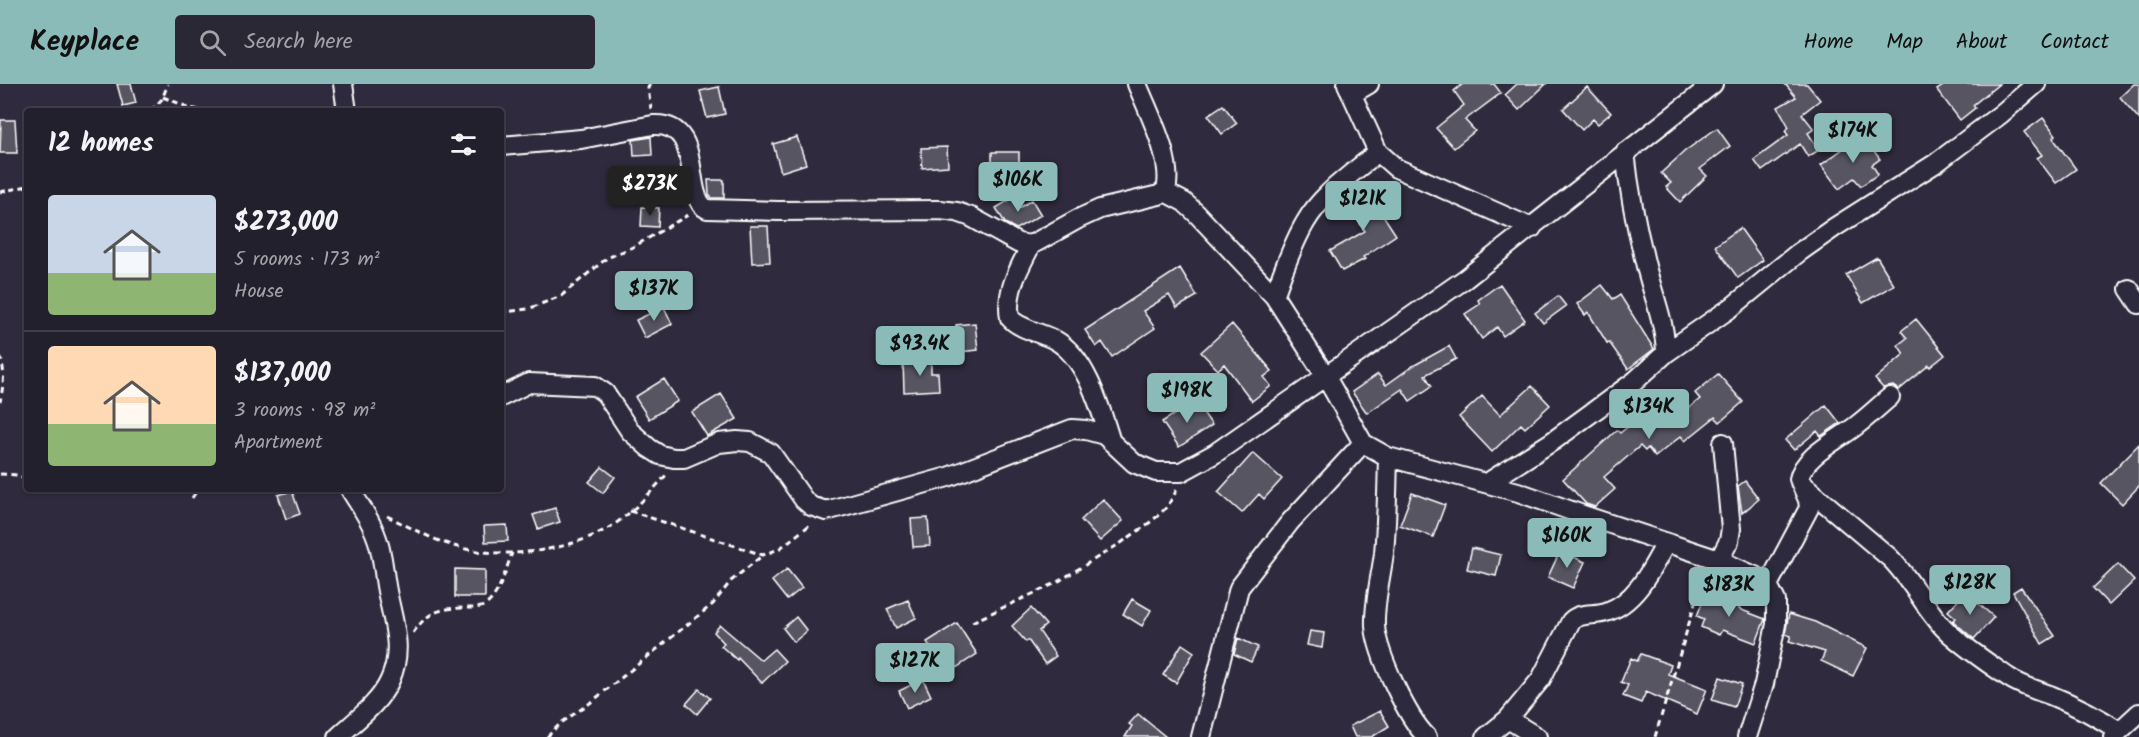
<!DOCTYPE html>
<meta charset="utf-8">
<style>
:root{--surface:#23202e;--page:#2b2836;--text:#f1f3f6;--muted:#a3a3aa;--line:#403e4a;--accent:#8bbbb9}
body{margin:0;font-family:Kalam,sans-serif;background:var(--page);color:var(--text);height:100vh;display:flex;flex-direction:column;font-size:22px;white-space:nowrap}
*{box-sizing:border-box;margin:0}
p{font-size:20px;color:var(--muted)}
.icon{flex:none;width:33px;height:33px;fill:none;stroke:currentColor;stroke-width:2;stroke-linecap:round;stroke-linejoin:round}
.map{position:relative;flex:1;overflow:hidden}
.panel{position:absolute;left:24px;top:24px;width:480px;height:384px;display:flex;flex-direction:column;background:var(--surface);border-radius:6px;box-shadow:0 2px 4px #0004,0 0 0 2px var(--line)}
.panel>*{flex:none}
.price{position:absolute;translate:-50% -51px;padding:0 14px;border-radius:6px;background:var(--accent);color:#111;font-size:20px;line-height:39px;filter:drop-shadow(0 2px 3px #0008)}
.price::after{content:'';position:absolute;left:50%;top:36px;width:18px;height:14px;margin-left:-9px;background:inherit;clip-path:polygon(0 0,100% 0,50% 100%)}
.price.active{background:#222;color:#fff}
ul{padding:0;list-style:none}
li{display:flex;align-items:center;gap:18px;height:150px;padding:0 24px}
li+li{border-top:2px solid var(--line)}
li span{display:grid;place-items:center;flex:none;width:168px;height:120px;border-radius:6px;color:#555}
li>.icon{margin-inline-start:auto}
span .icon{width:72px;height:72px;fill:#fffc;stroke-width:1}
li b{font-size:26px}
h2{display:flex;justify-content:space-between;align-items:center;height:72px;padding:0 24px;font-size:26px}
header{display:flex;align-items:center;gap:36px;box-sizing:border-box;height:84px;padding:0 30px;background:var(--accent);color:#111}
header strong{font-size:28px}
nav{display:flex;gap:33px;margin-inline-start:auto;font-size:21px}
.search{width:420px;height:54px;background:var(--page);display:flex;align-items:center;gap:15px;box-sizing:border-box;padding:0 21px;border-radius:6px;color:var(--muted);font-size:22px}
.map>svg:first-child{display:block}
.building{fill:#595564;stroke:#fff;stroke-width:1.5}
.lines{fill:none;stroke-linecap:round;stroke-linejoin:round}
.minor-casing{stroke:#fff;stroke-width:22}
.path{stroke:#fff;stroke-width:3;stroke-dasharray:6 4.5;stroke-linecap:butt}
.minor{stroke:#2f2a3d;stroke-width:18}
</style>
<header>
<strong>Keyplace</strong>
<div class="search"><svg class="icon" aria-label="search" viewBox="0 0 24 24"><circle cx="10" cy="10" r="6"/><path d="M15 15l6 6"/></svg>Search here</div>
<nav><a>Home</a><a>Map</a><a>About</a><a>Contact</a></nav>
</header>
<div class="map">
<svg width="2139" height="653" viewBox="0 0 2139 653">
<rect width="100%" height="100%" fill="#2f2a3d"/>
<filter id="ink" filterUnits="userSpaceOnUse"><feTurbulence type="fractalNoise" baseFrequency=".0167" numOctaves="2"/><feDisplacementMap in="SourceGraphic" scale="12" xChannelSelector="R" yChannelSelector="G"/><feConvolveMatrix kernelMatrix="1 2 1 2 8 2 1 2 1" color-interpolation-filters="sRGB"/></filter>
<g filter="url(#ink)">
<path class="building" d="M117,0H131L136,19L123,22Z
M1463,0H1494L1501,9L1465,36L1475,47L1454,64L1436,44L1464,21L1454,7Z
M1517,0H1546L1519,26L1505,11Z
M1785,0H1807L1820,16L1802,30L1814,45L1808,49L1819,66L1808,73L1800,60L1762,87L1754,76L1788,51L1785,47L1789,43L1778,23L1796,13Z
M1946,0H1999L1973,21L1975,24L1960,36L1937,6Z
M2134,0H2139V35L2120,13Z
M719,3L725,30L707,34L700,7Z
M1587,3L1611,29L1598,40L1593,35L1582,46L1563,25Z
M1223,21L1237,39L1222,50L1208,31Z
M2043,34L2056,51L2053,54L2076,85L2056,99L2037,74L2042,71L2024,48Z
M1,36H15L17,69H0Z
M1717,44L1730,62L1700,85L1707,92L1680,118L1666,103L1671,99L1661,89L1685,67Z
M1862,51L1880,75L1872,81L1878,90L1861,102L1854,94L1839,105L1821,81Z
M651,53L652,71L634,72L633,56Z
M797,53L806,80L781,88L773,60Z
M947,63L948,82L922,84L921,64Z
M992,68H1019V91H992Z
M708,96H724V114H712L709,111Z
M1360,104L1366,114L1368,113L1380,133L1383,131L1396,151L1363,173L1365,175L1342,187L1330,167L1365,147L1343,113Z
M1019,110V124L1032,116L1041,131L1016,145L1005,139L996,124Z
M642,123L659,124L658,143L641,142Z
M750,142H768L770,178L752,179Z
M1740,144L1763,176L1738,194L1715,162Z
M1877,173L1894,201L1863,219L1846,191Z
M1180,184L1197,212L1177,224L1169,211L1143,227L1155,244L1112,273L1102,258L1096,263L1085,246Z
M1500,200L1525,236L1503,252L1497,243L1482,255L1465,230L1480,220L1478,216Z
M1602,201L1613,215L1620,211L1654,265L1628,285L1609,258L1607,259L1588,228L1585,231L1577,220Z
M1558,212L1566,222L1543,239L1535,229Z
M664,223L672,240L645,254L636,236Z
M1916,235L1945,271L1930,283L1929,281L1899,306L1893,302L1883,304L1875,295L1904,270L1898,261L1907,254L1901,247Z
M975,239L978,266L959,268L956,241Z
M1232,240L1272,287L1264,293L1271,302L1252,317L1224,280L1218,286L1201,268Z
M1449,262L1456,275L1425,291L1432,302L1410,317L1402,305L1367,329L1352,308L1378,290L1386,301L1413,282Z
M931,276V289H938L939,306L904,308L903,277Z
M1718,290L1743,318L1720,338L1715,333L1685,357L1681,352L1655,373L1648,364L1645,367L1640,362L1604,393L1615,405L1595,423L1586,420L1563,395L1617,346L1620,349L1649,326L1663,344L1700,315L1695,309Z
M664,295L678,317L649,335L635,313Z
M1532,302L1550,321L1525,344L1521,340L1492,368L1459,333L1482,312L1500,331Z
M721,310L737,335L707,352L692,328Z
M1195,317L1212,341L1179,363L1162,338Z
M1826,321L1840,339L1821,352L1817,347L1794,366L1785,356Z
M2139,360V402L2122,420L2101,399Z
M1253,369L1282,395L1264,415L1259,410L1242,429L1218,408Z
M602,383L615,393L603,409L589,398Z
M1745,397L1759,415L1742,429L1738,402Z
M292,407L300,430L286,435L278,411Z
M1412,409L1445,421L1433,453L1400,441Z
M1103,415L1123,437L1100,457L1081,436Z
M555,424L560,438L538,445L533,431Z
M928,434L930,462L913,463L911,435Z
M507,441L508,457L485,458L484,442Z
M1472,464L1501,471L1496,492L1467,485Z
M1560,467L1585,478L1573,504L1548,493Z
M2118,480L2134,497L2109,521L2093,504Z
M455,485L485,486V513H455Z
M787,485L802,504L787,516L772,497Z
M2021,503L2055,552L2042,560L2013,508Z
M1707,506L1741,520L1739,525L1765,535L1756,559L1722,546L1719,551L1701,543L1704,535L1697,532Z
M1965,508L1994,533L1974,555L1953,537L1956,534L1948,527Z
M1132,515L1151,526L1142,542L1123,530Z
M908,516L916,534L896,544L887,525Z
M1031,524L1046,541L1039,547L1056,572L1045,580L1028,556L1026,558L1012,542Z
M1789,530L1815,538L1867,564L1853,592L1821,577L1825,568L1789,557L1791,552L1785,550Z
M796,533L807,547L794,558L783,544Z
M957,539L977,570L947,590L927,558Z
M720,541L761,576L774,565L785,577L762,599L738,574L737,576L721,562L724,559L714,548Z
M1310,547L1324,549L1322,564L1307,561Z
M1238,554L1258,563L1251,578L1234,570Z
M1182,560L1194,568L1176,599L1163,591Z
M1641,570L1671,581L1668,590L1707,605L1697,630L1646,608L1641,619L1623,612L1628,601L1621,598L1631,574L1637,577Z
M1720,593L1742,600L1734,623L1712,616Z
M923,595L931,612L907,624L899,607Z
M699,605L710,614L697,630L686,620Z
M1380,627L1389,642L1372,653H1355L1350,642Z
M1138,630L1166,653H1125L1132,642L1129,640Z"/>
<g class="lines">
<g class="minor-casing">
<path id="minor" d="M343,0L347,27
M1347,0L1378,68L1396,84L1532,144
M1352,10L1369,0
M501,62L581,55L653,41C706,38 681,112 707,125L778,127L940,126L957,128L971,133L1018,159L1031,161L1078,135L1100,125L1159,111L1166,106C1174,77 1148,27 1137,0
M1625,68C1629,106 1636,142 1645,178C1652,209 1665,237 1666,269
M1165,108L1184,118L1196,129L1274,212L1326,293L1363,359L1388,373L1518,408L1583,431L1719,476L1757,493L1768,501L1776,517V540L1764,600L1747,653
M1031,161C1020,183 1005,207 1010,234C1019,245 1042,249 1055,256C1086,273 1100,323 1110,355
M2129,205L2139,220
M1274,212C1283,188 1292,161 1305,139C1321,110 1353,89 1378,68
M501,313L529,299L595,302L605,309L630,347L649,364L660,371L674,374H684L719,359L737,357L750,358L771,369L804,416L811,422L826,427L948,393L1072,345L1086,346L1104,351L1134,379L1156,388H1181L1214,370L1465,195L1713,0
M1388,373C1387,405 1387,437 1384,469C1381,493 1374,518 1375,542C1377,569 1407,634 1427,653
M1800,398L1890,474C1911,495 1923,521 1943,543C1959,560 1988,579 2008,593C2021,602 2036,606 2050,611C2075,621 2097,632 2119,647
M1487,399L1553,357L1635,297L1666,269L1732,223L1798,169L1835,143L1936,79L2001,30L2036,0
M1719,476L1729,457L1731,445L1723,359
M1768,501L1809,424L1808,416L1799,395C1803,372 1840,355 1857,341C1869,332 1879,322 1890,313
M1508,635L1537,653
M338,653C356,636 380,619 390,596C404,565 393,538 387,507C383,487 383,467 375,449C369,433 358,419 350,405
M1201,653L1239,504L1290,438L1363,359
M1486,653L1508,635L1541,595L1571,537C1580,528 1594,532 1606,528C1636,519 1652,484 1666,459
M2113,653L2139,629"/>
</g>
<path class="path" d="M650,0L648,4L651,25
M163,13L190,24L204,27
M151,27L162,15L168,0
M0,108L27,102
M501,230L505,228L528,225L561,212L607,174L633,163L688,131
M0,272C6,287 3,303 0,318
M0,390L17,391L27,395
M192,414L198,405
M630,427L763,471L779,465L811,440
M387,432C406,441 425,452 445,459C496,478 570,469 615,440C635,426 652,407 668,389
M972,538L1054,500L1121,459L1152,437L1167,423L1178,404
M413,549C429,526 441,524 469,524C476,524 481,524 487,520C500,509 506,485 512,469
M547,653L561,639L590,619L713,520L731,497L763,471
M1655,653L1699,506L1707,489"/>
<use href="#minor" class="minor"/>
</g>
</g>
</svg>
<b class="price" style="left:1853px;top:80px">$174K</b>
<b class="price" style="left:1018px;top:129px">$106K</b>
<b class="price active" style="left:650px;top:133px">$273K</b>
<b class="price" style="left:1363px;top:148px">$121K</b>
<b class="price" style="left:654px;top:238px">$137K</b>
<b class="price" style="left:920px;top:293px">$93.4K</b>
<b class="price" style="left:1187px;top:340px">$198K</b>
<b class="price" style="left:1649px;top:356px">$134K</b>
<b class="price" style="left:1567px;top:485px">$160K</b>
<b class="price" style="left:1970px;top:532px">$128K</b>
<b class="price" style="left:1729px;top:534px">$183K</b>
<b class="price" style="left:915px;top:610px">$127K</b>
<section class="panel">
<h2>12 homes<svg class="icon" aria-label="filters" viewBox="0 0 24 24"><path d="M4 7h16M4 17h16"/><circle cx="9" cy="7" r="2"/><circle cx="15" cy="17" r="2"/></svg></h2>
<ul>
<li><span style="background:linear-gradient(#c9d6e8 65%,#8fb573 0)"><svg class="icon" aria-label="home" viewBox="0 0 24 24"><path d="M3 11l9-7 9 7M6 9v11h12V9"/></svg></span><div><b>$273,000</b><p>5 rooms · 173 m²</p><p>House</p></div></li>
<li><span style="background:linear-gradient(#ffd9b3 65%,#8fb573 0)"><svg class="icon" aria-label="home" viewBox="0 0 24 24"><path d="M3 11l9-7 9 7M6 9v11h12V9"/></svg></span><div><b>$137,000</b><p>3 rooms · 98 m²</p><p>Apartment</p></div></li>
</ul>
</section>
</div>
